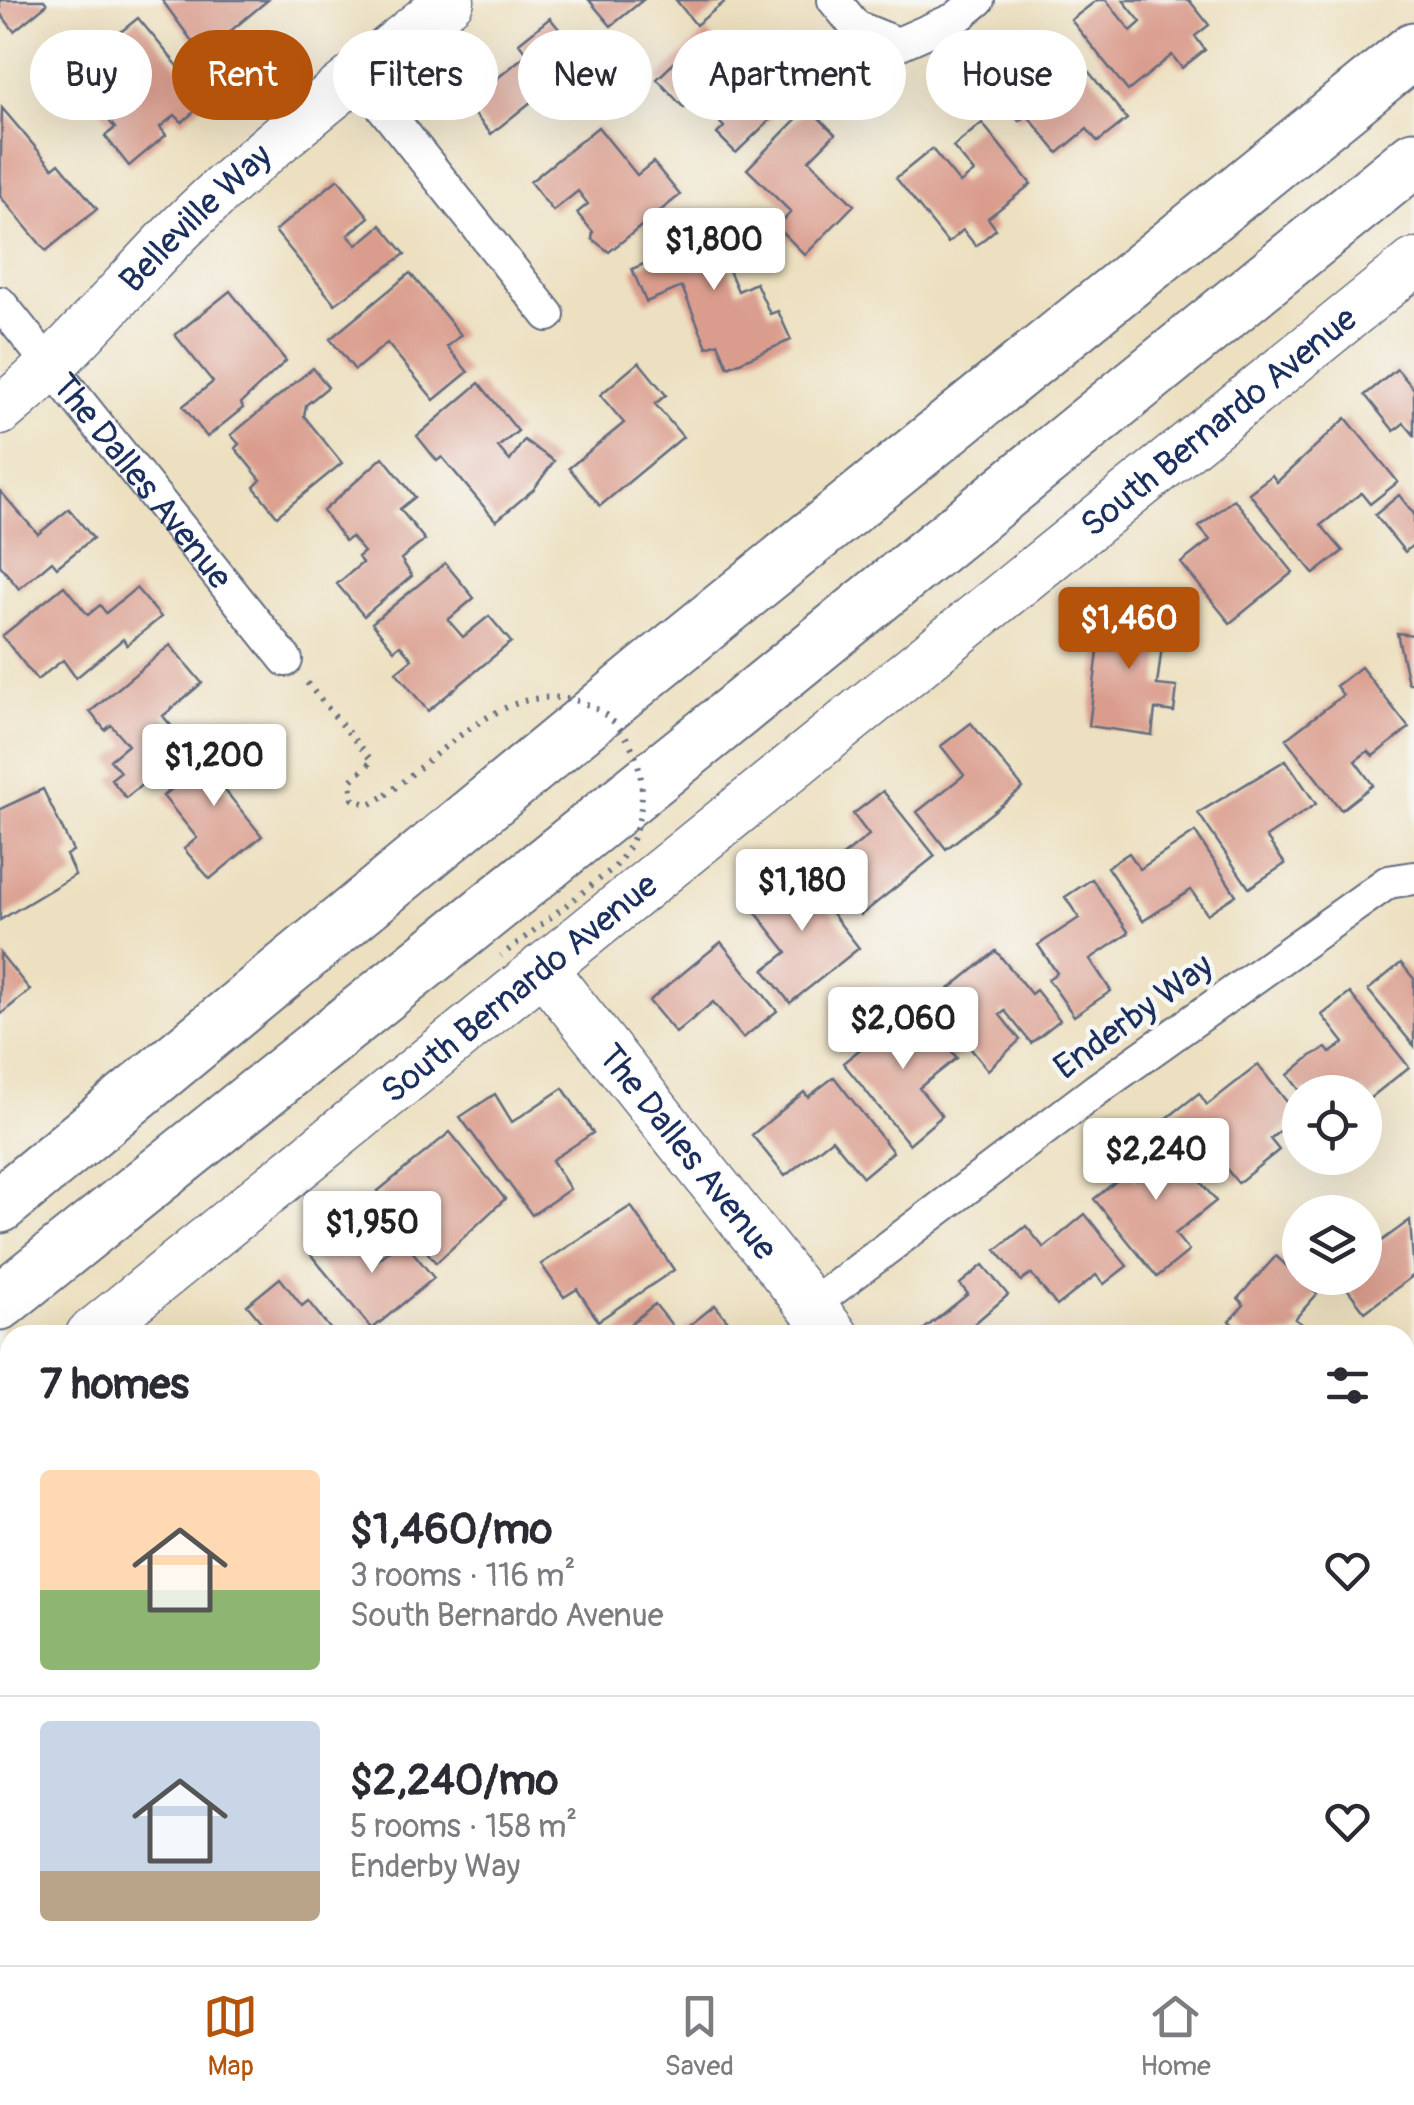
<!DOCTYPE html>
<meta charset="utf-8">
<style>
:root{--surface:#fff;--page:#f2f2f3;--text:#2b2b33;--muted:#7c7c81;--line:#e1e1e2;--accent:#b45309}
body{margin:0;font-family:Pangolin,sans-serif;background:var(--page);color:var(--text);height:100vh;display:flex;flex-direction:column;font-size:38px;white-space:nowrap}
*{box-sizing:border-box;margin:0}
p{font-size:32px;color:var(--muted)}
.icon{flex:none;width:55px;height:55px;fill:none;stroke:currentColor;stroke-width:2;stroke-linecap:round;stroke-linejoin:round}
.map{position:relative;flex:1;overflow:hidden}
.side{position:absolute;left:0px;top:1325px;width:1415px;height:640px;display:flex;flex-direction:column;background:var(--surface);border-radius:30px 30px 0 0;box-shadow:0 10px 40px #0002}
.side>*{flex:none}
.top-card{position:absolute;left:30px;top:30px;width:1355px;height:90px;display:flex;gap:20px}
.tools{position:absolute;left:1282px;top:1075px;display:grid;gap:20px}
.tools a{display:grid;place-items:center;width:100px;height:100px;border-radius:50%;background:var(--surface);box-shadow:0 10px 40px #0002;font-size:50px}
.price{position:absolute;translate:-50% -85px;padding:0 22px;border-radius:10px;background:#fff;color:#222;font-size:32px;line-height:65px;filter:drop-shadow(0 2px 5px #0008)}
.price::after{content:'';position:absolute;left:50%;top:60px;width:30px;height:22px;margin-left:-15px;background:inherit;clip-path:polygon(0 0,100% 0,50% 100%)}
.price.current{background:var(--accent);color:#fff}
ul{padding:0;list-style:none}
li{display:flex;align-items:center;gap:30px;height:250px;padding:0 40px}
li+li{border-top:2px solid var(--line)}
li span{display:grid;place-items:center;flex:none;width:280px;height:200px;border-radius:10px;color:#555}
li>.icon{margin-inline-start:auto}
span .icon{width:120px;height:120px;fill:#fffc;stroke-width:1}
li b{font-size:42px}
h2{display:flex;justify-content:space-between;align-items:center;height:120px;padding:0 40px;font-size:42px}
.tag{padding:0 35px;border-radius:45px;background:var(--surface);box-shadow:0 10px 40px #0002;font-size:35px;line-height:90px}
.tag.current{background:var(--accent);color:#fff}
.menu{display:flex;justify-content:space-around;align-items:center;height:140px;border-top:2px solid var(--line);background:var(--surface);font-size:28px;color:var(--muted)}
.menu a{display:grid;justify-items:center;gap:5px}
.menu .current{color:var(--accent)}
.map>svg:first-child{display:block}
.building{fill:#da9d8d}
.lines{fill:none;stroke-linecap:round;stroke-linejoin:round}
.lane-casing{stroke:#646d80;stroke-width:21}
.street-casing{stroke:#646d80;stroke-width:36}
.secondary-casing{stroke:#646d80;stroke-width:51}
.highway-casing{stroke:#646d80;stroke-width:59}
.path{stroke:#646d80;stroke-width:6;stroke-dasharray:2.5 8;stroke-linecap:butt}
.lane{stroke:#fff;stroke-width:18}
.street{stroke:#fff;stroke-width:32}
.secondary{stroke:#fff;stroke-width:48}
.highway{stroke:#fff;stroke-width:55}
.path-bridge{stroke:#646d80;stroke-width:6;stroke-dasharray:2.5 8;stroke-linecap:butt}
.labels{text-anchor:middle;stroke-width:9;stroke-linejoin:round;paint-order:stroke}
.street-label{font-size:35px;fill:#1b2f5e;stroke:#f6f6f2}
</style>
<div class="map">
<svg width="1414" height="1965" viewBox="0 0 1414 1965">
<rect width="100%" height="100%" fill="#f6f6f2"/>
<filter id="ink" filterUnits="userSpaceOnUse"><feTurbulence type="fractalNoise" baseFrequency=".01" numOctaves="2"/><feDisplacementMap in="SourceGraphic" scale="20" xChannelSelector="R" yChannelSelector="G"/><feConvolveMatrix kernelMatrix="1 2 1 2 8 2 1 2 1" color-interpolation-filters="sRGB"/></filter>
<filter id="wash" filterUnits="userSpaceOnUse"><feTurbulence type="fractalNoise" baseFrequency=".0048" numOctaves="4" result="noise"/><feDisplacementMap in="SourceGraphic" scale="40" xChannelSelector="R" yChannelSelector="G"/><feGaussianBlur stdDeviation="2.25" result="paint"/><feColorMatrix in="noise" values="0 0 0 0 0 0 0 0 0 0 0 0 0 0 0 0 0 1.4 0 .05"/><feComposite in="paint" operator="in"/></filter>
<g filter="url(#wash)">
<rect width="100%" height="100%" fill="#ede0c0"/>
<g id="blocks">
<path class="building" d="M0,0H44L47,4L14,31L0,13Z
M162,0H268L228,33L248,57L214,85L189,55L197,48Z
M589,0H643L611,26Z
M676,0H727L696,25Z
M1097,0H1106L1131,31L1141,22L1123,0H1189L1209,25L1195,36L1205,50L1182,68L1172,55L1128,91L1071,20Z
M138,18L207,101L182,122L175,115L160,127L166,135L129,166L105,136L115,128L84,90L107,72L101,65L120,49L112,39Z
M550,18L606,87L574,113L552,85L491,134L466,104L527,54L519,43Z
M706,32L751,79L777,54L807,84L736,153L717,134L724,127L696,97L684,108L657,79Z
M1076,56L1127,119L1098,142L1087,129L1058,153L1027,115L1019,121L990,85L1020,61L1040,85Z
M808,107L835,134L809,160L854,205L805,255L777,227L791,212L747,169Z
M2,108L53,168L59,163L97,209L46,251L0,196Z
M982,123L1031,184L988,218L996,229L976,246L963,230L948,243L896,178L932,149L960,183L974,172L953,147Z
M598,127L637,175L653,162L680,195L609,252L592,239L593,232L577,213L588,204L578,191L553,211L530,182Z
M338,179L369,217L348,235L357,245L381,225L405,254L335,304L275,231Z
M719,215L735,254L724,259L738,291L756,283L770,314L778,311L791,340L728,367L718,343L707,347L682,287L646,302L632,269L677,250L671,236Z
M410,273L461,335L447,347L468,372L434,400L387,343L355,370L330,339Z
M230,291L286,361L241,403L243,408L207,437L183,406L213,382L175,335Z
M639,362L666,395L655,404L683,437L600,506L569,468L624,423L600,395Z
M313,368L328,387L306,405L304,416L342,463L277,516L254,487L261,480L235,448L239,444L231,435Z
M1397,369L1414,389V435L1404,423L1394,431L1365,395Z
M479,383L518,431L498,447L510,461L524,440L554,461L534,489L496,521L442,457L437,461L417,436Z
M1346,418L1398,482L1370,504L1361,493L1321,525L1343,551L1314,574L1249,493L1272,475L1277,482Z
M383,457L415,497L400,509L425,540L401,559L412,576L364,616L337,584L362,563L358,557L364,552L351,537L345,541L323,511Z
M0,491L38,534L69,509L93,538L57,567L52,561L19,589L0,565Z
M1399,495L1414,514V544L1405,552L1375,515Z
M1234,499L1293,572L1230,623L1181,563L1210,540L1199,527Z
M445,563L474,598L448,620L463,637L489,616L511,642L428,711L396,672L412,659L400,645L394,650L372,623Z
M64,586L88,615L100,605L106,613L136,588L161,617L127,645L123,639L76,678L63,660L37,680L2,636Z
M1104,601L1140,606L1139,620L1165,623L1157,685L1177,687L1174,712L1155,709L1152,735L1089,726Z
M1397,633L1414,635V683H1408Z
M170,645L202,683L163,716L188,746L126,798L111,779L120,772L110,760L128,745L111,725L105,730L90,712Z
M1361,667L1409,728L1373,756L1368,751L1355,761L1373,785L1341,810L1286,739L1343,695L1336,686Z
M971,723L1023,788L946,849L917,812L964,775L941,746Z
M225,735L250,765L223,788L262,836L210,879L184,849L197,838L163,796L196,769L191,763Z
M1286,760L1316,804L1266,837L1285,864L1249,888L1198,813Z
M43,789L73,851L66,855L75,875L0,920V809Z
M883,791L935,856L861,915L825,870L869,835L853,814Z
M1195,832L1236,895L1207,914L1191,890L1143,921L1107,867L1129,853L1140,869Z
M796,867L859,948L790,1003L764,970L787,952L749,904Z
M1092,879L1129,933L1090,959L1111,991L1074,1016L1048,979L1057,973L1038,945L1079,918L1065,897Z
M721,942L777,1011L743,1038L713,1002L676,1033L649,1001Z
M996,951L1031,994L1036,990L1060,1020L1031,1043L1005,1011L1000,1015L1020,1040L988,1070L933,1002Z
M0,953L30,990L0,1015Z
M1401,963L1414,979V1046L1368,990Z
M1350,993L1409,1067L1369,1099L1362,1091L1301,1092L1288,1075L1311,1056L1326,1048L1330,1053L1344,1043L1322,1015Z
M915,1005L957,1058L919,1088L942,1116L909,1144L843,1063Z
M1258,1065L1298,1116L1270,1139L1279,1150L1238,1183L1210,1149L1198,1159L1166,1119L1199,1093L1207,1105Z
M834,1077L893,1152L863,1177L832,1139L785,1176L752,1135L804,1092L808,1097Z
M563,1088L593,1133L552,1160L570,1189L532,1215L460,1117L495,1094L512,1122Z
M1157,1128L1216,1201L1175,1234L1189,1251L1157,1277L1094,1199L1129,1171L1137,1180L1148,1172L1130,1149Z
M450,1132L505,1199L436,1263L378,1191Z
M631,1206L674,1270L598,1321L577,1289L564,1297L541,1264Z
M1085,1214L1127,1266L1104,1284L1096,1275L1057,1306L1031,1274L1021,1281L996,1250L1026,1226L1044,1248Z
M1410,1220L1414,1275L1365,1312L1339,1278H1365V1230L1376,1245Z
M345,1227L374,1263L403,1240L434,1278L372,1329L311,1255Z
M1276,1256L1317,1294L1295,1319L1302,1324L1292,1335H1244L1229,1321L1244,1305L1238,1298Z
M983,1265L1008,1295L975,1323L984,1335H927L923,1330L968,1294L960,1284Z
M280,1278L302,1306L308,1301L335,1335H272L247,1305Z
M655,1304L679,1334L715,1305L739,1335H616Z
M0,1568L10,1581V1621L0,1629Z
M10,1821V1877L0,1882V1826Z
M325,1955H415L418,1965H328Z
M469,1955H521L523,1965H458V1961Z
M539,1955H611L614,1965H542Z
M671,1955H723L724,1965H671Z
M758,1955H838L840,1965H760Z
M857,1955H927L902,1965H860Z
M1194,1955H1257L1265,1965H1183Z"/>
</g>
</g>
<g filter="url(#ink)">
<use href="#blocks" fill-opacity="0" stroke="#646d80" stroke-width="2.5"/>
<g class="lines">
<g class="lane-casing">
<path id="lane" d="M1405,1763L1414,1756"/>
</g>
<g class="street-casing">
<g id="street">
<path d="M834,0L856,27L898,44L955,19L978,0"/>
<path d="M358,76L548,315"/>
<path id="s1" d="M0,303L286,660"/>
<path d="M811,1306L1096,1090L1388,882L1414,878"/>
<path d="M79,1965L100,1955"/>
</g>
</g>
<g class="secondary-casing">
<g id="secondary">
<path id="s2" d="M0,411C66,357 118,292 177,232C261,148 359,76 450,0"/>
<path id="s3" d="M542,968L834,1335"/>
<path id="s4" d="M90,1335L1414,263"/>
<path d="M0,1408L10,1400"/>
<path d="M1340,1955L1348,1965"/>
</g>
</g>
<g class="highway-casing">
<path id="highway" d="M0,1205L649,670L1414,50
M0,1302L707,735L1414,159"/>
</g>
<path class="path" d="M307,683L372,761L351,781L353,799L369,805L386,795"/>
<use href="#lane" class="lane"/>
<use href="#street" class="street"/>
<use href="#secondary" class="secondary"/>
<use href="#highway" class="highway"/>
<path class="path-bridge" d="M386,795C426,764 484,707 533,699C631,683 674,795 615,867L501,956"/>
</g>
</g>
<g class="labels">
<g class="street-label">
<text dy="12" stroke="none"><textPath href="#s2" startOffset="275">Belleville Way</textPath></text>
<text dy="12" stroke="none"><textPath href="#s4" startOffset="1452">South Bernardo Avenue</textPath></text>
<text dy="12" stroke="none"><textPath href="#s1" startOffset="228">The Dalles Avenue</textPath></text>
<text dy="12" stroke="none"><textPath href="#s4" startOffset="552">South Bernardo Avenue</textPath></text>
<text transform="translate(1133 1016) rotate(-36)" y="12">Enderby Way</text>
<text dy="12" stroke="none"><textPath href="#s3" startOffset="235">The Dalles Avenue</textPath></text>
</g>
</g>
</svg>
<div class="tools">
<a><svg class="icon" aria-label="locate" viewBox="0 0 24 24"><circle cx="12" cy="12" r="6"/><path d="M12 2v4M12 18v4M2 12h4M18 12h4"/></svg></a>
<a><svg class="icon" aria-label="layers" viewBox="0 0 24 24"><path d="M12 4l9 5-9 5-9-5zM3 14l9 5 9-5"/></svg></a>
</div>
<b class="price" style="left:714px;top:293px">$1,800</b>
<b class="price current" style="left:1129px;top:672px">$1,460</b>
<b class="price" style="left:214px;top:809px">$1,200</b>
<b class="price" style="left:802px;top:934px">$1,180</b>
<b class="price" style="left:903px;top:1072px">$2,060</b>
<b class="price" style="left:1156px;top:1203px">$2,240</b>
<b class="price" style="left:372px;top:1276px">$1,950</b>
<div class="top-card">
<a class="tag">Buy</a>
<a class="tag current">Rent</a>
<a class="tag">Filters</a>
<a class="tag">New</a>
<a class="tag">Apartment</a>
<a class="tag">House</a>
</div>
<section class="side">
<h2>7 homes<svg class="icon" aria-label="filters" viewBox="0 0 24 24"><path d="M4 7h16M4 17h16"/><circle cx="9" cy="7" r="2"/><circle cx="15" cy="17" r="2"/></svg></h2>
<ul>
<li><span style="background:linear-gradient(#ffd9b3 60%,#8fb573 0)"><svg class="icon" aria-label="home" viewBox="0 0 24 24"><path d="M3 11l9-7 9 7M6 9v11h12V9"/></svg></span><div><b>$1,460/mo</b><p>3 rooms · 116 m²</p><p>South Bernardo Avenue</p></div><svg class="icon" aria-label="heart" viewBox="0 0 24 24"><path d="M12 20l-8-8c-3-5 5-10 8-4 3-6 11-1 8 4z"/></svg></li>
<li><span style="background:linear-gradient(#c9d6e8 75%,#b9a48a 0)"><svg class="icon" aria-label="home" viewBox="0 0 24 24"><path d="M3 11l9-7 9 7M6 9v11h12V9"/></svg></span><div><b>$2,240/mo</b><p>5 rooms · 158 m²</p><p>Enderby Way</p></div><svg class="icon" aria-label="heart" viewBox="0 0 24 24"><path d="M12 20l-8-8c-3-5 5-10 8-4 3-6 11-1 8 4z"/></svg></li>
</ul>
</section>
</div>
<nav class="menu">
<a class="current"><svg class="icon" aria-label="map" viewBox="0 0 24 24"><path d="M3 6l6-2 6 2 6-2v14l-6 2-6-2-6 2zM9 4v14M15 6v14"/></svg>Map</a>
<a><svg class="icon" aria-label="saved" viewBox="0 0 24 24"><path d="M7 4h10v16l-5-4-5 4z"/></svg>Saved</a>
<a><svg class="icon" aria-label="home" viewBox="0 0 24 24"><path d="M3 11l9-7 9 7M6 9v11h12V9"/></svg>Home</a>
</nav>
